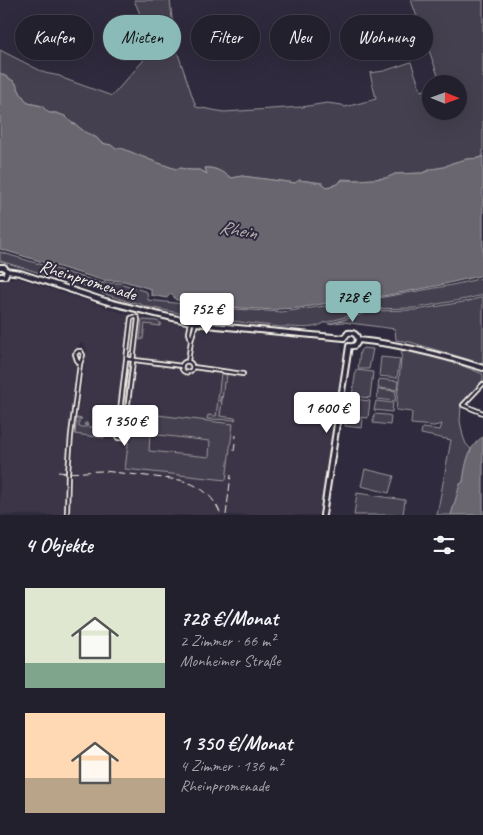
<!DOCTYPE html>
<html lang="de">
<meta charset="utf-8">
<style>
:root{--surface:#23202e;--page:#2b2836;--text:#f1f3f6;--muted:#a3a3aa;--line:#403e4a;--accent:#8bbbb9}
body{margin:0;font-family:Caveat,sans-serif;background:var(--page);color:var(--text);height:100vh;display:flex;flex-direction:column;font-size:19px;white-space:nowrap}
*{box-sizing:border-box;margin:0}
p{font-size:16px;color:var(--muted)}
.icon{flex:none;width:28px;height:28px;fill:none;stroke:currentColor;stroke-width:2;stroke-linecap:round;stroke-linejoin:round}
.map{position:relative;height:515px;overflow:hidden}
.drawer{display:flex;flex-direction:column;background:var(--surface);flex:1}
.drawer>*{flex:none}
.guide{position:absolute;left:15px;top:15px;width:454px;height:45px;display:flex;gap:10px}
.needle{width:32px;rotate:91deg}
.buttons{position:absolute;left:422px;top:75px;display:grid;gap:10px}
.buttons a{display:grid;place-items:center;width:45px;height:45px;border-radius:50%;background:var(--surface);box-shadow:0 5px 20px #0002,0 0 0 1px var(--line);font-size:25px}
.price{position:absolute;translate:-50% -42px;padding:0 11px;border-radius:5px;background:#fff;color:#222;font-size:16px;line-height:32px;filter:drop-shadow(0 1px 2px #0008)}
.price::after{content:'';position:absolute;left:50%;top:30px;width:15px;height:11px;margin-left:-8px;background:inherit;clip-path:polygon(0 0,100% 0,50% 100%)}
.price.active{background:var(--accent);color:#111}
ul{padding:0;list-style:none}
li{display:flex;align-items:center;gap:15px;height:125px;padding:0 25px}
li span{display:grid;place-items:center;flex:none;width:140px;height:100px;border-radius:0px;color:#555}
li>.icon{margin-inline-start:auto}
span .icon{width:60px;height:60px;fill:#fffc;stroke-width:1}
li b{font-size:21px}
h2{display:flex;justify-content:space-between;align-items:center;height:60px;padding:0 25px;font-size:21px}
.chip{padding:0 18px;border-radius:22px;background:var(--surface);box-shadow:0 5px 20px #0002,0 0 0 1px var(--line);font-size:18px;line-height:45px}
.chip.active{background:var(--accent);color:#111}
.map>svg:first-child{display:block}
.built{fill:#3b3647}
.green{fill:#454050;stroke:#9c989c;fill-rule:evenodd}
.water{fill:#6a6670;stroke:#a19ea0}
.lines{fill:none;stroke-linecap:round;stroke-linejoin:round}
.street-casing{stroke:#f4f1e8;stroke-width:6}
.secondary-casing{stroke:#f4f1e8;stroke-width:8}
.street{stroke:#2f2a3d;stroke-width:2.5}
.secondary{stroke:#2f2a3d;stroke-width:4}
.rail{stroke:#f4f1e8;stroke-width:1;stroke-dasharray:8 4;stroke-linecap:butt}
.labels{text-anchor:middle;stroke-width:4;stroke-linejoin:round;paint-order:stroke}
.street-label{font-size:18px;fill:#f4f1e8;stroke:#2f2a3d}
.water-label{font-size:19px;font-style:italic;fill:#b6b2b2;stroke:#2f2a3d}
</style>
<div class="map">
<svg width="483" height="515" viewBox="0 0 483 515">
<rect width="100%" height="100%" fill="#2f2a3d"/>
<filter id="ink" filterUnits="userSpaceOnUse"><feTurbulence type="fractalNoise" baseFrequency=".02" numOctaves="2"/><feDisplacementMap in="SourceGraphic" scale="10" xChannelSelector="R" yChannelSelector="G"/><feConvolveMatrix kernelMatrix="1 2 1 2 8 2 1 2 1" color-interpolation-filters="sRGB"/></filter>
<g filter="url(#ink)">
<path class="built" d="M17,278L126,314L202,329L246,334L250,332L341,343L343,354L323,497L318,515H71L72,481L75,434L87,349L81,342L73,356L77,363L68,437L64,515H0V280Z"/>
<path class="green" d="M134,0H170L175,45L196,107L224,112L302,107L327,103L342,105L345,107L376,99L370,73L384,71L411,62L421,91L431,88V111H459V84H441L411,0H483V156L480,158L467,159L452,163L444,167L432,169L423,173L395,174L386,178L359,180L342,179L338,184L327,187L322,183L299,180L296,183L242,176L232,178C223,173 216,167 205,168L208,174L200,170H190L181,168L176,169L153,161L121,148L116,149L111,145L101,143L97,138L85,132L75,124L72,123L65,116L56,113H49L42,106L28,103L21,94L15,82L0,73V50L45,73L60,76L65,79L112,96L150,53C151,39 140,14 134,0Z
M0,252L101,283V291L0,261Z
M483,278V295L466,299L415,308L367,309L356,314L324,323C312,331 294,326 280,327L199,317L148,307L141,305V304L132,302V303L102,293V283H120L147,292L148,300L219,308L282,312L361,301L452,285Z
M483,297V364L410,342L396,340L395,329L343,322L328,324L360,315L369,311L416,310L469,301Z
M132,319H137L132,356L128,355Z
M142,320L157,321L162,324H160V326L145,324L143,339L140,340Z
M363,348L373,349L369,369H358L360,351Z
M402,350L453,362L483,374V380L461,406L460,421L463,436L466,444L471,449L467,461L463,482L451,515H437L451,440L421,434L422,428L440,430L442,424L434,426L411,424L412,412L396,410Z
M381,357L400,359L397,378L379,376Z
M127,363H131L123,435H121L129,365H128L120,433V435L118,434Z
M356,370L373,372L370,398L352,396Z
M221,373L227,374L226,382H224L222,401L221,400V396L220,401L222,402L220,416L235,418H236L235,420L207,419L208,415L216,416Z
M379,379L398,381L397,390L378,388Z
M378,389L396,391L395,401L377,399Z
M353,399L370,401L368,418L351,416Z
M376,401L393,403L392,412L374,410Z
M132,412L233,424L226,480L125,469ZM150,434L210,441L209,457L149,451Z
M374,414L387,415L391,416L390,425L373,423Z
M110,415L117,417H115V422L117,423H114V428H116L114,429L113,434H115V437L104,436V438L75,434L77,418L82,419H79V427H86L87,425H84L85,423H87L88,427H95V431H101L102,429L113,430L115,417L109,416L108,422H107L108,416Z
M346,417L363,419L362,428L345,426Z
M365,469L394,476L389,493L361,486Z
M357,493L405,500L403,515H354Z"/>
<path class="water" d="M0,73L15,82L21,94L28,103L42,106L49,113H56L65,116L72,123L75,124L85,132L97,138L101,143L111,145L116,149L121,148L153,161L176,169L180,168L190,170H200L207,174L205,168C216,167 223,173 232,178L242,176L295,183L299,180L322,183L327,187L338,184L342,180H359L386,178L395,174L423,173L432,169L444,167L452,163L467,159L480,158L483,156V275L436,286L383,296L346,300L299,308L278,309L276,310L242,308L224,306L223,305C218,305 215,304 211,303C205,302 201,303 196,299L192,301L176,300L172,294H170L167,298L151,295V289L124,281L102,280L0,249Z
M128,364L130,365L121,433H120Z
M483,437V515H451L460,484L463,482C465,467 468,445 483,437Z"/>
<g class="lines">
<g class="street-casing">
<path id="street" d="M133,317H137L138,319L124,437L123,438H118L117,436L131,318Z
M191,340L189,333L191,322
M127,359L182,366
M188,361L191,341L196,323
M181.5 367a5.5 5.5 0 1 1 11 0a5.5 5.5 0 1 1-11 0Z
M193,367L243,374
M483,384L463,405L483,413
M67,515L68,473L71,435L80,364L83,355L81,351H78L75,354L77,360L80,364"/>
</g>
<g class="secondary-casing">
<path id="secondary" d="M0,267H4L7,271
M7,271L20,273L105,301L160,315L191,322L216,326L344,338
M0,276H5L7,271
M344,338L348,333C353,332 357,334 358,340
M358,340C401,344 442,355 483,368
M349,346C354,347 357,345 358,340
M323,515L349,346"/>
</g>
<use href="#street" class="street"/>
<use href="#secondary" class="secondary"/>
<path class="rail" d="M234,451L236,435
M58,472C73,474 88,471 104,471L180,480C200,485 214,496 221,515
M226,515L231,475"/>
</g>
</g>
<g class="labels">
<g class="street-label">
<text transform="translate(88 280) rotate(17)" y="6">Rheinpromenade</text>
</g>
<g class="water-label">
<text transform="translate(238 229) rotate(10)" y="7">Rhein</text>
</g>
</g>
</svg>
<div class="buttons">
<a><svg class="needle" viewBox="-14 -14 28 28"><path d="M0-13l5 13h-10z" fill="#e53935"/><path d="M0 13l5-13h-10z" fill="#a3a3aa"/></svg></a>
</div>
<b class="price active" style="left:353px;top:323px">728 €</b>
<b class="price" style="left:207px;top:335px">752 €</b>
<b class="price" style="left:327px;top:434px">1 600 €</b>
<b class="price" style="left:125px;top:447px">1 350 €</b>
<div class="guide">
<a class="chip">Kaufen</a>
<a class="chip active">Mieten</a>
<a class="chip">Filter</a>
<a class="chip">Neu</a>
<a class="chip">Wohnung</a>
</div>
</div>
<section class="drawer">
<h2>4 Objekte<svg class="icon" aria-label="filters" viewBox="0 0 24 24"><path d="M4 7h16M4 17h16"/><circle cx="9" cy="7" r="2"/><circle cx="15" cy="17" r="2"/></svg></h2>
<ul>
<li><span style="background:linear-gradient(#dfe7d0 75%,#7fa58c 0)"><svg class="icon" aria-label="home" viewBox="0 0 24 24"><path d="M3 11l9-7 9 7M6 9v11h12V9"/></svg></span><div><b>728 €/Monat</b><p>2 Zimmer · 66 m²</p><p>Monheimer Straße</p></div></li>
<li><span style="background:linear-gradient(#ffd9b3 65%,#b9a48a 0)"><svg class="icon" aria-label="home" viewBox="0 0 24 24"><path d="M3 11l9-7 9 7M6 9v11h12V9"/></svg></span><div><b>1 350 €/Monat</b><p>4 Zimmer · 136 m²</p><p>Rheinpromenade</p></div></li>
</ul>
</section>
